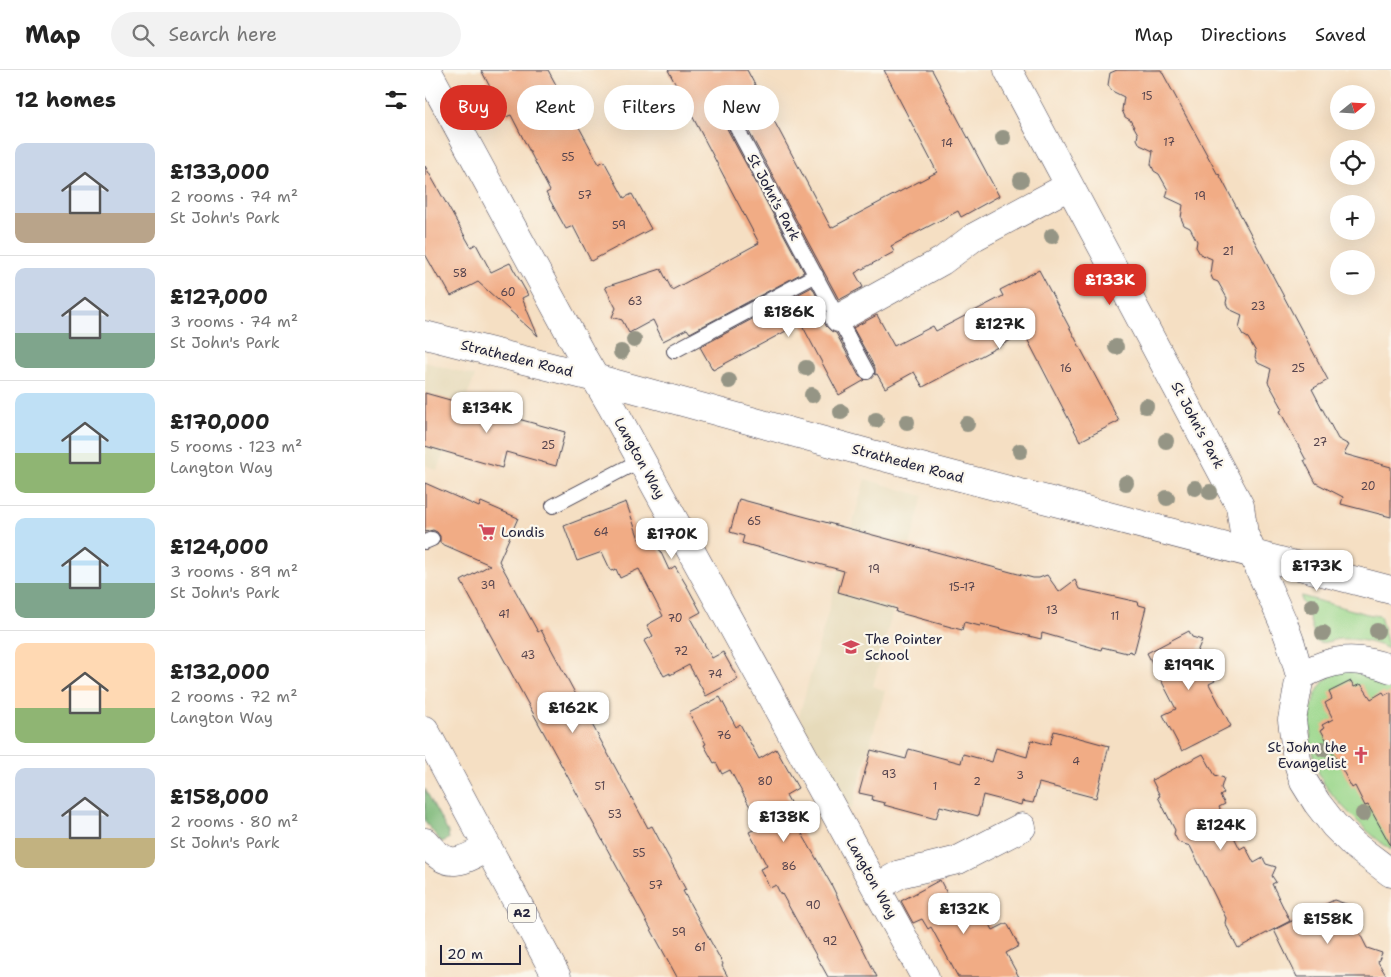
<!DOCTYPE html>
<meta charset="utf-8">
<style>
:root{--surface:#fff;--page:#f2f2f2;--text:#222;--muted:#767676;--line:#e0e0e0;--accent:#d93025}
body{margin:0;font-family:"Shantell Sans",sans-serif;background:var(--page);color:var(--text);height:100vh;display:flex;flex-direction:column;font-size:19px;white-space:nowrap}
*{box-sizing:border-box;margin:0}
p{font-size:16px;color:var(--muted)}
.icon{flex:none;width:28px;height:28px;fill:none;stroke:currentColor;stroke-width:2;stroke-linecap:round;stroke-linejoin:round}
.map{position:relative;flex:1;overflow:hidden}
.drawer{display:flex;flex-direction:column;background:var(--surface);width:425px}
.drawer>*{flex:none}
.hud{position:absolute;left:15px;top:15px;width:475px;height:45px;display:flex;gap:10px}
.needle{width:32px;rotate:72deg}
.buttons{position:absolute;left:905px;top:15px;display:grid;gap:10px}
.buttons a{display:grid;place-items:center;width:45px;height:45px;border-radius:50%;background:var(--surface);box-shadow:0 5px 20px #0002;font-size:25px}
.scale{position:absolute;left:15px;bottom:12px;width:81px;box-sizing:border-box;padding-left:5px;border:2px solid #22223b;border-top:0;font-size:14px;line-height:18px;white-space:nowrap;color:#22223b;-webkit-text-stroke:4px #fbf7ec;paint-order:stroke}
.price{position:absolute;translate:-50% -42px;padding:0 11px;border-radius:10px;background:#fff;color:#222;font-size:16px;line-height:32px;filter:drop-shadow(0 1px 2px #0008)}
.price::after{content:'';position:absolute;left:50%;top:30px;width:15px;height:11px;margin-left:-8px;background:inherit;clip-path:polygon(0 0,100% 0,50% 100%)}
.price.on{background:var(--accent);color:#fff}
ul{padding:0;list-style:none}
li{display:flex;align-items:center;gap:15px;height:125px;padding:0 15px}
li+li{border-top:1px solid var(--line)}
li span{display:grid;place-items:center;flex:none;width:140px;height:100px;border-radius:10px;color:#555}
li>.icon{margin-inline-start:auto}
span .icon{width:60px;height:60px;fill:#fffc;stroke-width:1}
li b{font-size:21px}
h2{display:flex;justify-content:space-between;align-items:center;height:60px;padding:0 15px;font-size:21px}
.tag{padding:0 18px;border-radius:22px;background:var(--surface);box-shadow:0 5px 20px #0002;font-size:18px;line-height:45px}
.tag.on{background:var(--accent);color:#fff}
header{display:flex;align-items:center;gap:30px;box-sizing:border-box;height:70px;padding:0 25px;background:var(--surface);border-bottom:1px solid var(--line)}
header strong{font-size:24px}
nav{display:flex;gap:28px;margin-inline-start:auto;font-size:18px}
.search{width:350px;height:45px;background:var(--page);display:flex;align-items:center;gap:12px;box-sizing:border-box;padding:0 18px;border-radius:28px;color:var(--muted);font-size:19px}
main{display:flex;flex:1;min-height:0}
.map>svg:first-child{display:block}
.built{fill:#e6daba}
.green{fill:#9bd78c;stroke:#5e7c64}
.forest{fill:#7cb878;stroke:#4f6d5a}
.building{fill:#f1ac85}
.lines{fill:none;stroke-linecap:round;stroke-linejoin:round}
.service-casing{stroke:#423e4f;stroke-width:16}
.minor-casing{stroke:#423e4f;stroke-width:29}
.tertiary-casing{stroke:#423e4f;stroke-width:29}
.secondary-casing{stroke:#423e4f;stroke-width:29}
.trunk-casing{stroke:#423e4f;stroke-width:29}
.service{stroke:#fff;stroke-width:14}
.minor{stroke:#fff;stroke-width:28}
.tertiary{stroke:#fff;stroke-width:28}
.secondary{stroke:#fff;stroke-width:28}
.trunk{stroke:#fff;stroke-width:28}
.tree{fill:#959585}
.labels{text-anchor:middle;stroke-width:4.5;stroke-linejoin:round;paint-order:stroke}
.number-label{font-size:11px;fill:#56444e}
.shield{fill:#fbf7ec;stroke:#636270;stroke-width:1}
.shield-label{font-size:12px;font-weight:bold;fill:#22223b}
.street-label{font-size:14px;fill:#22223b;stroke:#fbf7ec}
.poi-label{font-size:14px;fill:#22223b;stroke:#fbf7ec;text-anchor:start}
</style>
<header>
<strong>Map</strong>
<div class="search"><svg class="icon" aria-label="search" viewBox="0 0 24 24"><circle cx="10" cy="10" r="6"/><path d="M15 15l6 6"/></svg>Search here</div>
<nav><a>Map</a><a>Directions</a><a>Saved</a></nav>
</header>
<main>
<section class="drawer">
<h2>12 homes<svg class="icon" aria-label="filters" viewBox="0 0 24 24"><path d="M4 7h16M4 17h16"/><circle cx="9" cy="7" r="2"/><circle cx="15" cy="17" r="2"/></svg></h2>
<ul>
<li><span style="background:linear-gradient(#c9d6e8 70%,#b9a48a 0)"><svg class="icon" aria-label="home" viewBox="0 0 24 24"><path d="M3 11l9-7 9 7M6 9v11h12V9"/></svg></span><div><b>£133,000</b><p>2 rooms · 74 m²</p><p>St John's Park</p></div></li>
<li><span style="background:linear-gradient(#c9d6e8 65%,#7fa58c 0)"><svg class="icon" aria-label="home" viewBox="0 0 24 24"><path d="M3 11l9-7 9 7M6 9v11h12V9"/></svg></span><div><b>£127,000</b><p>3 rooms · 74 m²</p><p>St John's Park</p></div></li>
<li><span style="background:linear-gradient(#bfe0f5 60%,#8fb573 0)"><svg class="icon" aria-label="home" viewBox="0 0 24 24"><path d="M3 11l9-7 9 7M6 9v11h12V9"/></svg></span><div><b>£170,000</b><p>5 rooms · 123 m²</p><p>Langton Way</p></div></li>
<li><span style="background:linear-gradient(#bfe0f5 65%,#7fa58c 0)"><svg class="icon" aria-label="home" viewBox="0 0 24 24"><path d="M3 11l9-7 9 7M6 9v11h12V9"/></svg></span><div><b>£124,000</b><p>3 rooms · 89 m²</p><p>St John's Park</p></div></li>
<li><span style="background:linear-gradient(#ffd9b3 65%,#8fb573 0)"><svg class="icon" aria-label="home" viewBox="0 0 24 24"><path d="M3 11l9-7 9 7M6 9v11h12V9"/></svg></span><div><b>£132,000</b><p>2 rooms · 72 m²</p><p>Langton Way</p></div></li>
<li><span style="background:linear-gradient(#c9d6e8 70%,#c2b280 0)"><svg class="icon" aria-label="home" viewBox="0 0 24 24"><path d="M3 11l9-7 9 7M6 9v11h12V9"/></svg></span><div><b>£158,000</b><p>2 rooms · 80 m²</p><p>St John's Park</p></div></li>
</ul>
</section>
<div class="map">
<svg width="966" height="907" viewBox="0 0 966 907">
<rect width="100%" height="100%" fill="#fbf7ec"/>
<filter id="ink" filterUnits="userSpaceOnUse"><feTurbulence type="fractalNoise" baseFrequency=".02" numOctaves="2"/><feDisplacementMap in="SourceGraphic" scale="10" xChannelSelector="R" yChannelSelector="G"/><feConvolveMatrix kernelMatrix="1 2 1 2 8 2 1 2 1" color-interpolation-filters="sRGB"/></filter>
<filter id="wash" filterUnits="userSpaceOnUse"><feTurbulence type="fractalNoise" baseFrequency=".0096" numOctaves="4" result="noise"/><feDisplacementMap in="SourceGraphic" scale="20" xChannelSelector="R" yChannelSelector="G"/><feGaussianBlur stdDeviation="1.12" result="paint"/><feColorMatrix in="noise" values="0 0 0 0 0 0 0 0 0 0 0 0 0 0 0 0 0 1.4 0 .05"/><feComposite in="paint" operator="in"/></filter>
<g filter="url(#wash)">
<rect width="100%" height="100%" fill="#f5dfc3"/>
<path class="built" d="M0,292L50,306L12,400L0,395Z
M440,409L498,426L448,616L460,621L426,741L374,646Z"/>
<path class="green" d="M876,526L942,544L955,546L964,579C948,572 932,568 914,569C906,570 899,575 891,571L881,537L876,531Z
M922,600L957,609L966,615V780C947,767 913,734 900,715C883,690 876,627 904,607C909,603 916,602 922,600Z"/>
<path class="forest" d="M0,719L23,762L24,769L16,772L14,769L0,752Z"/>
<g id="blocks">
<path class="building" d="M56,0H123L174,94L179,91L199,128L207,124L226,159L166,191L148,156L141,159L121,123L125,121L86,45L81,47Z
M243,0H322L406,158L512,102L459,0H507L574,126L536,147L533,141L466,176L469,182L430,203L438,217L414,230L315,45L311,41H303L299,45V53L379,202L265,263L262,259L238,271L228,250L204,263L197,250L187,247L191,238L180,217L236,199L247,220L334,173Z
M692,0H736L793,105L794,104L903,310L887,319L913,369L924,375L919,384L966,397V447L916,434L918,427L891,413L879,390H881L855,341L858,339L843,312L846,299L833,293L830,287L831,282L823,268L818,265L814,258L817,245L804,239L801,233L802,228L793,212L788,210L785,203L787,189L775,184L771,177L772,171L765,158L759,155L756,148L758,135L741,127L743,120L734,104L729,101L726,94L728,81L715,75L712,69L713,64L705,50L700,47L697,40L699,27L687,21L683,15L685,3Z
M0,96L46,177L51,174L66,202L85,193L103,225L97,228L113,266L53,212L26,226L16,208L14,209L0,184Z
M614,200L694,351L655,371L599,263L498,317L489,302L460,318L452,304L450,305V298L428,258L452,245L469,276L508,256L511,261L578,226L575,220Z
M387,217L400,242L398,248L401,256L406,261L411,263L434,306L440,310L414,325L376,253L288,300L275,277Z
M0,323L140,362L131,396L81,382L77,398L0,376Z
M0,413L54,437L56,432L93,448L74,491L113,562L116,560L223,758L227,756L261,820L258,821L298,894L297,896L303,907H252L36,511L65,495L15,473V466L12,462L8,460L0,462Z
M314,429L608,508H614L622,505L634,522L650,510L654,519L713,532L714,535L721,537L709,583L704,581L702,583L677,577L676,580L617,563L616,569L556,554L555,556L539,552L537,560L471,542L472,539L413,522L419,501L317,473L319,466L305,462Z
M201,432L214,469L227,463L244,500L250,496L263,518L276,542L265,548L287,588L298,582L313,609L281,626L264,595L245,605V603L239,606L219,571L228,566L222,555L238,546L214,499L195,508L191,499L186,501L177,482L152,491L139,456Z
M764,561L767,567L777,570L769,589L789,594L786,604L790,611L784,614L806,656L757,681L738,645L751,639L722,583Z
M926,611L929,617L936,614L946,629L958,622L960,625L966,622V776L943,735L940,736L930,716L927,718L896,660L899,658L897,655L908,649L900,633L907,629L904,622Z
M295,627L311,657L315,654L334,689L351,679L373,718L361,725L380,760L376,762L406,814L452,907H403L357,824L356,825L351,815L345,818L335,799L342,796L324,762L334,757L329,746H330L305,700L297,704L291,692L289,693L279,675L281,674L264,643Z
M629,661L684,676L671,728L614,713L608,733L597,731L596,735L558,725L553,746L515,736L511,749L459,735L460,733L447,730L448,726L434,723L446,680L481,689L484,679L536,693L538,684L567,692L571,678L602,687L606,670L625,675Z
M778,684L790,705L799,708L796,718L799,723L795,726L800,734L794,737L815,779L820,776L829,793L838,788L841,794L851,797L847,806L851,812L847,814L865,851L813,878L800,853L801,848L765,776L753,772L749,764L750,760L733,727L735,726L727,710Z
M515,810L535,849L556,838L568,860L582,853L594,876L581,883L594,907H533L506,857L503,859L497,849L488,853L476,831Z
M909,830L924,835L921,843L929,859L933,860L942,878L957,883L953,892L962,907H872L849,860Z"/>
</g>
</g>
<g filter="url(#ink)">
<use href="#blocks" fill-opacity="0" stroke="#423e4f" stroke-width="1"/>
<g class="lines">
<g class="service-casing">
<path id="service" d="M307,49L442,302
M249,281L391,205
M128,436L216,390
M0,472L7,469"/>
</g>
<g class="minor-casing">
<path id="minor" d="M2,0L155,282L187,337L500,907
M583,0L815,436L819,464L858,552L866,574L875,606L867,650L872,690L879,712L892,733L909,755L929,775L966,803
M414,248L517,191L549,167L644,116
M875,606C908,588 930,585 966,599
M452,817L475,804L533,790L597,757"/>
</g>
<g class="tertiary-casing">
<path id="tertiary" d="M0,772C23,800 34,793 62,778"/>
</g>
<g class="secondary-casing">
<path id="secondary" d="M0,265L170,308L443,383L966,520"/>
</g>
<g class="trunk-casing">
<path id="trunk" d="M0,660L132,907"/>
</g>
<use href="#service" class="service"/>
<use href="#minor" class="minor"/>
<use href="#tertiary" class="tertiary"/>
<use href="#secondary" class="secondary"/>
<use href="#trunk" class="trunk"/>
</g>
<g class="tree">
<circle cx="578" cy="68" r="8"/>
<circle cx="596" cy="110" r="8"/>
<circle cx="627" cy="166" r="8"/>
<circle cx="657" cy="216" r="8"/>
<circle cx="209" cy="270" r="8"/>
<circle cx="691" cy="277" r="8"/>
<circle cx="196" cy="282" r="8"/>
<circle cx="381" cy="298" r="8"/>
<circle cx="304" cy="311" r="8"/>
<circle cx="387" cy="325" r="8"/>
<circle cx="721" cy="336" r="8"/>
<circle cx="416" cy="342" r="8"/>
<circle cx="451" cy="350" r="8"/>
<circle cx="482" cy="352" r="8"/>
<circle cx="542" cy="354" r="8"/>
<circle cx="741" cy="371" r="8"/>
<circle cx="595" cy="381" r="8"/>
<circle cx="701" cy="413" r="8"/>
<circle cx="770" cy="418" r="8"/>
<circle cx="785" cy="422" r="8"/>
<circle cx="742" cy="428" r="8"/>
<circle cx="887" cy="536" r="8"/>
<circle cx="952" cy="561" r="8"/>
<circle cx="898" cy="563" r="8"/>
<circle cx="898" cy="679" r="8"/>
<circle cx="938" cy="744" r="8"/>
</g>
</g>
<defs>
<g id="supermarket-bare" transform="scale(1.35)"><path d="M-6-5.5h2.5l.6 2H6L4.5 2H-2.5L-4.4-4H-6ZM-1.5 3.2a1.3 1.3 0 1 0 .1 0ZM3 3.2a1.3 1.3 0 1 0 .1 0Z" fill="#d1495b" stroke="#fbf7ec" stroke-width="2.5" paint-order="stroke"/></g>
<g id="school-bare" transform="scale(1.35)"><path d="M0-5L7-2L0 1L-7-2ZM-4 1L0 2.5L4 1V4Q0 6-4 4Z" fill="#d1495b" stroke="#fbf7ec" stroke-width="2.5" paint-order="stroke"/></g>
<g id="church-bare" transform="scale(1.35)"><path d="M-1.2-6h2.4v3.5h3.3v2.4h-3.3V6h-2.4V-.1h-3.3v-2.4h3.3Z" fill="#d1495b" stroke="#fbf7ec" stroke-width="2.5" paint-order="stroke"/></g>
</defs>
<g fill-rule="evenodd">
<use href="#supermarket-bare" x="62" y="462"/>
<use href="#school-bare" x="426" y="577"/>
<use href="#church-bare" x="936" y="685"/>
</g>
<g class="labels">
<g class="number-label">
<text x="722" y="30">15</text>
<text x="744" y="76">17</text>
<text x="522" y="77">14</text>
<text x="143" y="91">55</text>
<text x="160" y="129">57</text>
<text x="775" y="130">19</text>
<text x="194" y="159">59</text>
<text x="803" y="185">21</text>
<text x="35" y="207">58</text>
<text x="83" y="226">60</text>
<text x="210" y="235">63</text>
<text x="833" y="240">23</text>
<text x="641" y="302">16</text>
<text x="873" y="302">25</text>
<text x="895" y="376">27</text>
<text x="123" y="379">25</text>
<text x="943" y="420">20</text>
<text x="329" y="455">65</text>
<text x="176" y="466">64</text>
<text x="449" y="503">19</text>
<text x="63" y="519">39</text>
<text x="537" y="521">15-17</text>
<text x="627" y="544">13</text>
<text x="79" y="548">41</text>
<text x="690" y="550">11</text>
<text x="250" y="552">70</text>
<text x="256" y="585">72</text>
<text x="103" y="589">43</text>
<text x="290" y="608">74</text>
<text x="299" y="669">76</text>
<text x="651" y="695">4</text>
<text x="464" y="708">93</text>
<text x="595" y="709">3</text>
<text x="340" y="715">80</text>
<text x="552" y="715">2</text>
<text x="175" y="720">51</text>
<text x="510" y="720">1</text>
<text x="190" y="748">53</text>
<text x="214" y="787">55</text>
<text x="364" y="800">86</text>
<text x="231" y="819">57</text>
<text x="388" y="839">90</text>
<text x="254" y="866">59</text>
<text x="405" y="875">92</text>
<text x="275" y="881">61</text>
</g>
<rect class="shield" x="83" y="833.5" width="28" height="19" rx="4"/>
<g class="shield-label">
<text x="97" y="847">A2</text>
</g>
<g class="street-label">
<text transform="translate(349 127) rotate(62)" y="5">St John's Park</text>
<text transform="translate(92 288) rotate(14)" y="5">Stratheden Road</text>
<text transform="translate(773 355) rotate(62)" y="5">St John's Park</text>
<text transform="translate(215 388) rotate(61)" y="5">Langton Way</text>
<text transform="translate(483 393) rotate(15)" y="5">Stratheden Road</text>
<text transform="translate(447 808) rotate(61)" y="5">Langton Way</text>
</g>
<g class="poi-label">
<text x="76" y="467">Londis</text>
<text x="440" y="574">The Pointer<tspan x="440" dy="16">School</tspan></text>
<text x="922" y="682" text-anchor="end">St John the<tspan x="922" dy="16">Evangelist</tspan></text>
</g>
</g>
</svg>
<div class="buttons">
<a><svg class="needle" viewBox="-14 -14 28 28"><path d="M0-13l5 13h-10z" fill="#e53935"/><path d="M0 13l5-13h-10z" fill="#767676"/></svg></a>
<a><svg class="icon" aria-label="locate" viewBox="0 0 24 24"><circle cx="12" cy="12" r="6"/><path d="M12 2v4M12 18v4M2 12h4M18 12h4"/></svg></a>
<a>+</a>
<a>−</a>
</div>
<div class="scale">20 m</div>
<b class="price on" style="left:685px;top:236px">£133K</b>
<b class="price" style="left:364px;top:268px">£186K</b>
<b class="price" style="left:575px;top:280px">£127K</b>
<b class="price" style="left:62px;top:364px">£134K</b>
<b class="price" style="left:247px;top:490px">£170K</b>
<b class="price" style="left:892px;top:522px">£173K</b>
<b class="price" style="left:764px;top:621px">£199K</b>
<b class="price" style="left:148px;top:664px">£162K</b>
<b class="price" style="left:359px;top:773px">£138K</b>
<b class="price" style="left:796px;top:781px">£124K</b>
<b class="price" style="left:539px;top:865px">£132K</b>
<b class="price" style="left:903px;top:875px">£158K</b>
<div class="hud">
<a class="tag on">Buy</a>
<a class="tag">Rent</a>
<a class="tag">Filters</a>
<a class="tag">New</a>
</div>
</div>
</main>
